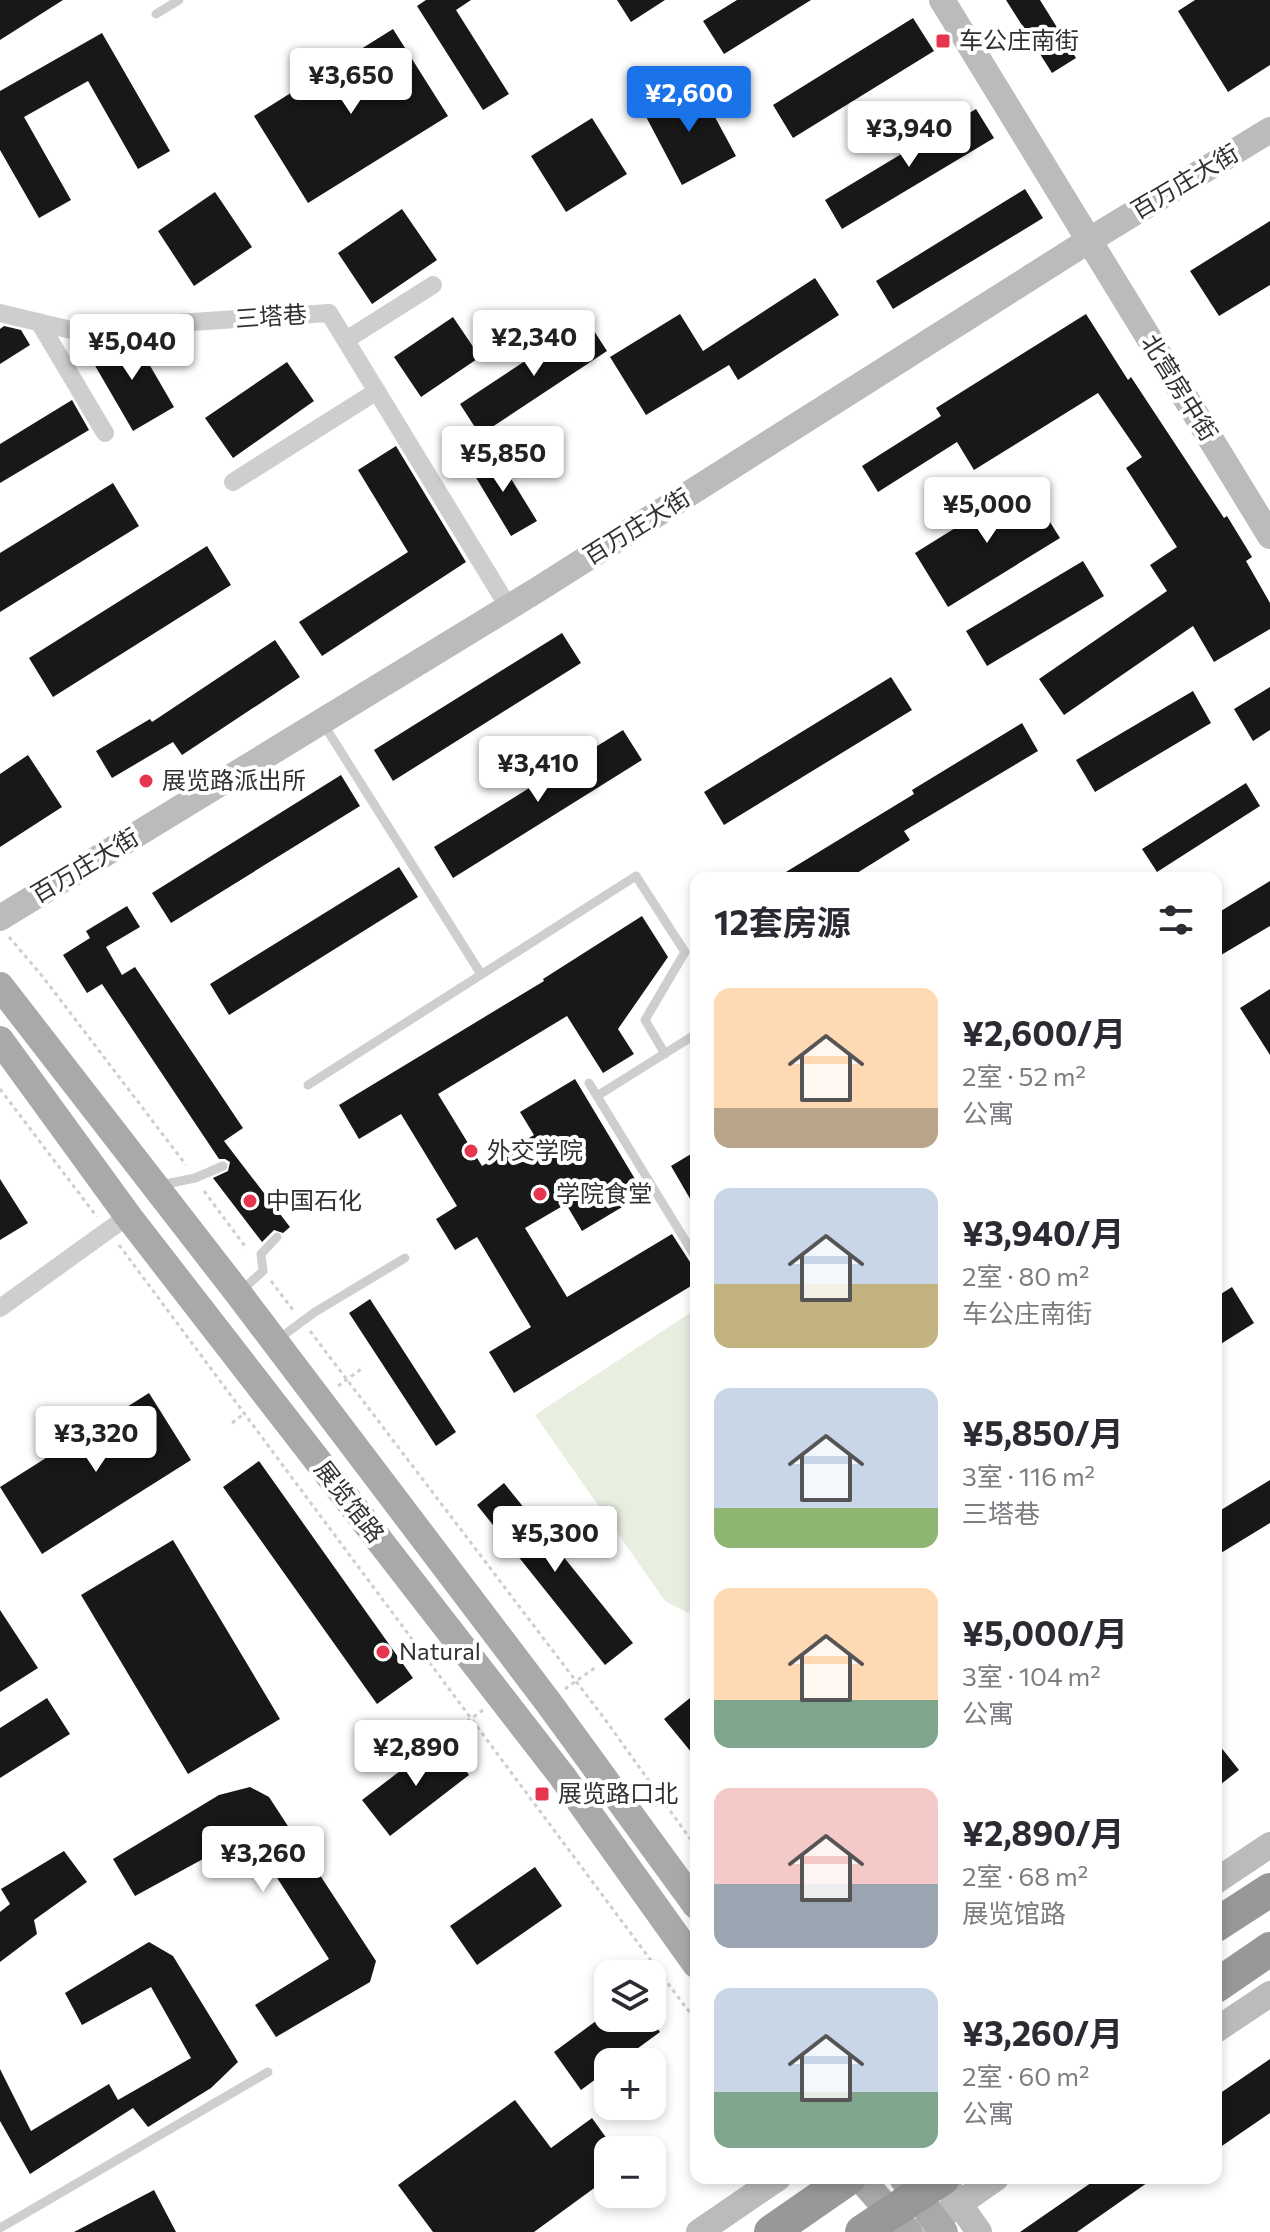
<!DOCTYPE html>
<html lang="zh">
<meta charset="utf-8">
<style>
:root{--surface:#fff;--page:#f2f2f3;--text:#2b2b33;--muted:#7c7c81;--accent:#1a73e8}
body{margin:0;font-family:Commissioner,"Noto Sans SC",sans-serif;background:var(--page);color:var(--text);height:100vh;display:flex;flex-direction:column;font-size:30px;white-space:nowrap}
*{box-sizing:border-box;margin:0}
p{font-size:26px;color:var(--muted)}
.icon{flex:none;width:44px;height:44px;fill:none;stroke:currentColor;stroke-width:2;stroke-linecap:round;stroke-linejoin:round}
.map{position:relative;flex:1;overflow:hidden}
.drawer{position:absolute;left:690px;top:872px;width:532px;height:1312px;display:flex;flex-direction:column;background:var(--surface);border-radius:16px;box-shadow:0 4px 12px #0003}
.drawer>*{flex:none}
.fabs{position:absolute;left:594px;top:1960px;display:grid;gap:16px}
.fabs a{display:grid;place-items:center;width:72px;height:72px;border-radius:16px;background:var(--surface);box-shadow:0 4px 12px #0003;font-size:40px}
.price{position:absolute;translate:-50% -68px;padding:0 18px;border-radius:8px;background:#fff;color:#222;font-size:26px;line-height:52px;filter:drop-shadow(0 2px 4px #0008)}
.price::after{content:'';position:absolute;left:50%;top:48px;width:24px;height:18px;margin-left:-12px;background:inherit;clip-path:polygon(0 0,100% 0,50% 100%)}
.price.selected{background:var(--accent);color:#fff}
ul{padding:0;list-style:none}
li{display:flex;align-items:center;gap:24px;height:200px;padding:0 24px}
li span{display:grid;place-items:center;flex:none;width:224px;height:160px;border-radius:16px;color:#555}
li>.icon{margin-inline-start:auto}
span .icon{width:96px;height:96px;fill:#fffc;stroke-width:1}
li b{font-size:34px}
h2{display:flex;justify-content:space-between;align-items:center;height:96px;padding:0 24px;font-size:34px}
.map>svg:first-child{display:block}
.green{fill:#e8eee0}
.building{fill:#181818}
.lines{fill:none;stroke-linecap:round;stroke-linejoin:round}
.path{stroke:#cecece;stroke-width:3;stroke-dasharray:4 4;stroke-linecap:butt}
.lane{stroke:#cecece;stroke-width:9}
.street{stroke:#cecece;stroke-width:18}
.secondary{stroke:#bbb;stroke-width:26}
.primary{stroke:#a9a9a9;stroke-width:28}
.highway{stroke:#989898;stroke-width:34}
.poi-dot{fill:#e5364d;stroke:#fff;stroke-width:3}
.labels{text-anchor:middle;stroke-width:8;stroke-linejoin:round;paint-order:stroke}
.poi-label{font-size:24px;fill:#313131;stroke:#fff;text-anchor:start}
.street-label{font-size:24px;fill:#313131;stroke:#fff}
</style>
<div class="map">
<svg width="1270" height="2232" viewBox="0 0 1270 2232">
<rect width="100%" height="100%" fill="#fff"/>
<path class="green" d="M696,1309V1608L688,1613L665,1601L535,1415Z"/>
<path class="building" d="M0,0H63L0,40Z
M426,0H471L456,10L509,94L483,110L417,6Z
M617,0H665L631,22Z
M737,0H811L724,54L703,21Z
M1006,0H1040L1076,58L1052,73Z
M1195,0H1270V65L1228,92L1178,11Z
M913,18L934,51L793,138L773,105Z
M393,29L448,116L308,203L254,116Z
M102,33L170,151L138,169L88,81L24,117L71,200L39,218L0,150V91Z
M696,82L736,156L682,185L643,111Z
M976,109L994,138L842,229L825,200Z
M592,118L627,174L566,212L531,156Z
M1025,189L1043,218L893,309L876,281Z
M215,192L252,247L194,286L158,231Z
M402,209L437,260L372,304L338,253Z
M1270,221V285L1219,316L1190,271Z
M815,278L839,315L738,380L729,365L646,415L610,357L680,314L703,351Z
M1086,314L1128,380L1131,377L1224,518L1227,516L1252,557L1246,561L1270,603V629L1214,662L1193,626L1064,715L1039,679L1167,591L1150,565L1177,547L1126,468L1142,457L1098,393L974,470L957,442L878,492L862,466L941,416L936,408Z
M453,317L480,357L421,397L394,357Z
M587,320L607,351L480,435L460,404Z
M4,326L21,330L30,345L0,364V329Z
M134,338L174,407L133,431L90,357L122,339Z
M287,362L314,401L233,458L205,418Z
M72,400L89,430L0,483V444Z
M396,446L466,562L322,656L299,622L408,552L358,470Z
M494,451L537,521L511,536L469,466Z
M113,483L139,526L0,612V553Z
M1026,484L1060,538L948,607L915,553Z
M207,546L231,585L53,697L29,658Z
M1083,561L1104,596L987,666L966,631Z
M562,633L581,663L393,781L374,750Z
M275,640L300,677L182,755L173,742L112,778L96,751L150,719L152,722Z
M891,677L912,710L724,825L704,792Z
M1270,687V730L1253,741L1234,709Z
M1193,691L1211,723L1095,792L1076,760Z
M1022,723L1038,751L904,831L910,840L849,878H776L914,794L912,790Z
M623,730L642,760L453,878L434,847Z
M28,755L62,807L0,847V774Z
M341,775L360,806L171,923L152,893Z
M1246,783L1260,806L1157,872L1142,849Z
M399,867L418,897L229,1015L210,984Z
M1270,881V926L1216,958V914Z
M127,906L140,927L106,947L122,975L135,967L243,1128L224,1141L290,1227L283,1233L274,1230L262,1242L213,1178L228,1171L230,1162L225,1159H219L102,984L87,993L63,955L90,938L86,931Z
M642,916L668,957L618,1029L634,1054L603,1073L567,1016L438,1094L482,1166L534,1135L520,1112L575,1079L644,1194L582,1231L566,1204L525,1228L567,1297L672,1234L690,1262L696,1265V1283L514,1393L489,1352L531,1327L477,1237L455,1250L436,1219L457,1206L401,1114L359,1139L339,1105L544,981L543,979Z
M1270,989V1055L1240,1008Z
M696,1151V1209L671,1166Z
M0,1179L28,1223L0,1240Z
M1232,1287L1254,1323L1216,1347V1297Z
M370,1299L456,1432L436,1446L349,1313Z
M149,1393L191,1460L42,1554L0,1487Z
M259,1461L413,1678L377,1704L223,1487Z
M1270,1480V1523L1216,1556V1513Z
M504,1483L633,1643L605,1665L477,1505Z
M173,1540L280,1719L188,1774L81,1595Z
M0,1610L38,1668L0,1692Z
M47,1698L70,1734L0,1778V1728Z
M690,1698L696,1706V1758L664,1719Z
M442,1739L469,1775L390,1836L362,1800Z
M1216,1741L1239,1770L1216,1788Z
M250,1787L269,1797L376,1961L370,1982L276,2037L255,2005L329,1959L249,1834L135,1896L113,1859L219,1795Z
M64,1851L87,1882L34,1920L37,1934L0,1962V1912L10,1904L1,1889Z
M535,1867L562,1906L477,1965L450,1926Z
M149,1942L173,1956L238,2062L211,2088L148,2127L133,2108L30,2174L0,2121V2069L31,2131L109,2084L118,2100L191,2058L151,1987L82,2025L65,1993Z
M600,2018H650L660,2032L619,2062H608V2070L581,2090L554,2052Z
M1270,2059V2113L1216,2150V2096Z
M515,2100L551,2148L592,2118L615,2150H608V2178L534,2232H433L398,2185Z
M1098,2178H1154L1077,2232H1020Z
M154,2190L176,2232H74Z"/>
<g class="lines">
<path class="path" d="M9,937L43,977L186,1165
M0,1089L97,1217
M204,1191L247,1249
M119,1245L696,2021
M271,1281L293,1310
M310,1331L607,1722L696,1847
M338,1386L364,1367
M232,1423L245,1413
M565,1689L596,1667
M454,1731L483,1710"/>
<path class="lane" d="M156,14L179,0
M324,725L481,974
M589,1083L696,1258
M308,1085L636,876L685,952L645,1020L665,1054
M597,1096L696,1034
M161,1185L195,1178L223,1166
M241,1291L263,1271L261,1254L277,1237
M277,1340L315,1312L405,1258
M0,2228L268,2072"/>
<path class="street" d="M0,313L71,330L329,313L509,608
M39,322L105,433
M346,340L433,285
M233,482L377,391
M0,1308L128,1216"/>
<path class="secondary" d="M942,0L1270,536
M0,918L537,590L1088,241L1270,130
M1216,1881L1270,1845
M1216,2030L1270,1994
M949,2189L979,2232
M699,2232L778,2178
M919,2232L996,2178"/>
<path class="primary" d="M0,986L238,1293L548,1702L696,1905
M0,1040L128,1216L562,1776L696,1964
M860,2178L908,2232
M903,2178L944,2232"/>
<path class="highway" d="M1216,1925L1270,1890
M1216,1986L1270,1949
M771,2232L849,2178
M862,2232L943,2178"/>
</g>
<g class="poi-dot">
<rect x="935" y="33" width="16" height="16" rx="4"/>
<circle cx="146" cy="781" r="8"/>
<circle cx="471" cy="1151" r="8"/>
<circle cx="540" cy="1194" r="8"/>
<circle cx="250" cy="1201" r="8"/>
<circle cx="383" cy="1652" r="8"/>
<rect x="534" y="1786" width="16" height="16" rx="4"/>
</g>
<g class="labels">
<g class="poi-label">
<text x="959" y="49">车公庄南街</text>
<text x="162" y="789">展览路派出所</text>
<text x="487" y="1159">外交学院</text>
<text x="556" y="1202">学院食堂</text>
<text x="266" y="1209">中国石化</text>
<text x="399" y="1660">Natural</text>
<text x="558" y="1802">展览路口北</text>
</g>
<g class="street-label">
<text transform="translate(1185 182) rotate(-31)" y="8">百万庄大街</text>
<text transform="translate(271 317) rotate(-4)" y="8">三塔巷</text>
<text transform="translate(1179 388) rotate(58)" y="8">北营房中街</text>
<text transform="translate(637 527) rotate(-32)" y="8">百万庄大街</text>
<text transform="translate(85 866) rotate(-31)" y="8">百万庄大街</text>
<text transform="translate(349 1502) rotate(52)" y="8">展览馆路</text>
</g>
</g>
</svg>
<div class="fabs">
<a><svg class="icon" aria-label="layers" viewBox="0 0 24 24"><path d="M12 4l9 5-9 5-9-5zM3 14l9 5 9-5"/></svg></a>
<a>+</a>
<a>−</a>
</div>
<b class="price" style="left:351px;top:116px">¥3,650</b>
<b class="price selected" style="left:689px;top:134px">¥2,600</b>
<b class="price" style="left:909px;top:169px">¥3,940</b>
<b class="price" style="left:534px;top:378px">¥2,340</b>
<b class="price" style="left:132px;top:382px">¥5,040</b>
<b class="price" style="left:503px;top:494px">¥5,850</b>
<b class="price" style="left:987px;top:545px">¥5,000</b>
<b class="price" style="left:538px;top:804px">¥3,410</b>
<b class="price" style="left:96px;top:1474px">¥3,320</b>
<b class="price" style="left:555px;top:1574px">¥5,300</b>
<b class="price" style="left:416px;top:1788px">¥2,890</b>
<b class="price" style="left:263px;top:1894px">¥3,260</b>
<section class="drawer">
<h2>12套房源<svg class="icon" aria-label="filters" viewBox="0 0 24 24"><path d="M4 7h16M4 17h16"/><circle cx="9" cy="7" r="2"/><circle cx="15" cy="17" r="2"/></svg></h2>
<ul>
<li><span style="background:linear-gradient(#ffd9b3 75%,#b9a48a 0)"><svg class="icon" aria-label="home" viewBox="0 0 24 24"><path d="M3 11l9-7 9 7M6 9v11h12V9"/></svg></span><div><b>¥2,600/月</b><p>2室 · 52 m²</p><p>公寓</p></div></li>
<li><span style="background:linear-gradient(#c9d6e8 60%,#c2b280 0)"><svg class="icon" aria-label="home" viewBox="0 0 24 24"><path d="M3 11l9-7 9 7M6 9v11h12V9"/></svg></span><div><b>¥3,940/月</b><p>2室 · 80 m²</p><p>车公庄南街</p></div></li>
<li><span style="background:linear-gradient(#c9d6e8 75%,#8fb573 0)"><svg class="icon" aria-label="home" viewBox="0 0 24 24"><path d="M3 11l9-7 9 7M6 9v11h12V9"/></svg></span><div><b>¥5,850/月</b><p>3室 · 116 m²</p><p>三塔巷</p></div></li>
<li><span style="background:linear-gradient(#ffd9b3 70%,#7fa58c 0)"><svg class="icon" aria-label="home" viewBox="0 0 24 24"><path d="M3 11l9-7 9 7M6 9v11h12V9"/></svg></span><div><b>¥5,000/月</b><p>3室 · 104 m²</p><p>公寓</p></div></li>
<li><span style="background:linear-gradient(#f6c9c9 60%,#9aa5b1 0)"><svg class="icon" aria-label="home" viewBox="0 0 24 24"><path d="M3 11l9-7 9 7M6 9v11h12V9"/></svg></span><div><b>¥2,890/月</b><p>2室 · 68 m²</p><p>展览馆路</p></div></li>
<li><span style="background:linear-gradient(#c9d6e8 65%,#7fa58c 0)"><svg class="icon" aria-label="home" viewBox="0 0 24 24"><path d="M3 11l9-7 9 7M6 9v11h12V9"/></svg></span><div><b>¥3,260/月</b><p>2室 · 60 m²</p><p>公寓</p></div></li>
</ul>
</section>
</div>
